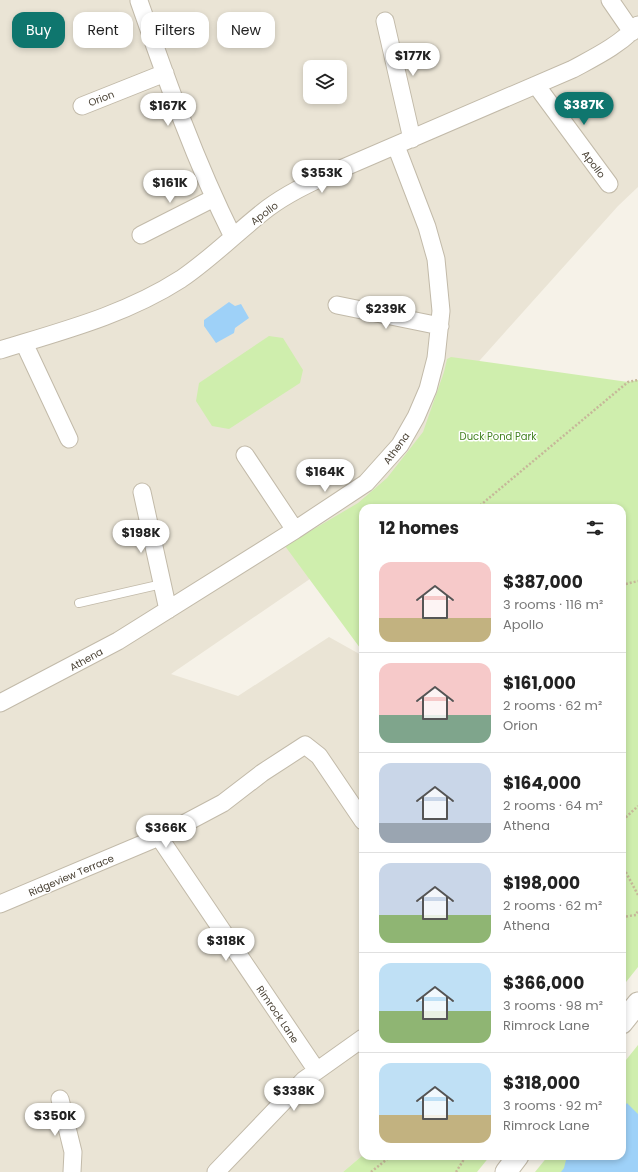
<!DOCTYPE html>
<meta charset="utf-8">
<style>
:root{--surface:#fff;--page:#f6f6f6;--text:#222;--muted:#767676;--line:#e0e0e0;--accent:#0f766e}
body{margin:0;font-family:Poppins,sans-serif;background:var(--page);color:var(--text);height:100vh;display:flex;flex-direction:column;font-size:15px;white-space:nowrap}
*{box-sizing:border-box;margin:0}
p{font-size:13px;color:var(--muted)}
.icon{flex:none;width:22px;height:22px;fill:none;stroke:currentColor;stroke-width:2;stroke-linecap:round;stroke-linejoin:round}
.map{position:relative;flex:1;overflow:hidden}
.side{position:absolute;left:359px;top:504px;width:267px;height:656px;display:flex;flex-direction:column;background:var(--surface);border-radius:12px;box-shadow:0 2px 6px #0003}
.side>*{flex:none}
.hud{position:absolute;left:12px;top:12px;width:287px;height:36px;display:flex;gap:8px}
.controls{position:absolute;left:303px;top:60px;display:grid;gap:8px}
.controls a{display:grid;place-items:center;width:44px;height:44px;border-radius:8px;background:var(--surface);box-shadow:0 2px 6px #0003;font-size:20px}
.price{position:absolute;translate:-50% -34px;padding:0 9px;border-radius:14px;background:#fff;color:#222;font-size:13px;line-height:26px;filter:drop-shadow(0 1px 2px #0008)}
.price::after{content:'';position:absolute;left:50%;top:24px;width:12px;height:9px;margin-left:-6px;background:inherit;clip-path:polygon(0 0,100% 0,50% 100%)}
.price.selected{background:var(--accent);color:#fff}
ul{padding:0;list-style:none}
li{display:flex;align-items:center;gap:12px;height:100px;padding:0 20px}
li+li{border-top:1px solid var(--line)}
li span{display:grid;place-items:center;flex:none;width:112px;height:80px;border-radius:12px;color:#555}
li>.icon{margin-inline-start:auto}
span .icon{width:48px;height:48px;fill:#fffc;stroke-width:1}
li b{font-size:17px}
h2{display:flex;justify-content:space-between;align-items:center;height:48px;padding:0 20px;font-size:17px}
.tag{padding:0 14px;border-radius:12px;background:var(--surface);box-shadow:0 2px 6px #0003;font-size:14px;line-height:36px}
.tag.selected{background:var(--accent);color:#fff}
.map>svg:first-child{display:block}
.residential{fill:#eae4d5;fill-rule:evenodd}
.green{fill:#cfeead}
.water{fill:#9ed1f8}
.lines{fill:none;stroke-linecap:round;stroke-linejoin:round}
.service-casing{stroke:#c2baa9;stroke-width:10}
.minor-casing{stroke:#c2baa9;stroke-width:19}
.tertiary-casing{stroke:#c2baa9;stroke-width:23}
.path{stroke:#c6b799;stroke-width:2.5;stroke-dasharray:2 2;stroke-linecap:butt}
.service{stroke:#fff;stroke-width:8}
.minor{stroke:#fff;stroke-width:17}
.tertiary{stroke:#fff;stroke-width:21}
.labels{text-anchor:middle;stroke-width:3;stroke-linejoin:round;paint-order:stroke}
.street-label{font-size:10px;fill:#4a4235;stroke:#fff}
.park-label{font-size:10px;fill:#448322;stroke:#fff}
</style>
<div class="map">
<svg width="638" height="1172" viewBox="0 0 638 1172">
<rect width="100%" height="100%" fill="#f6f2e8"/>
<path class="residential" d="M0,0H638V187L618,206L464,378L429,451L363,508L323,570L171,674L238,696L329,637L363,656V1155L343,1172H0ZM310,67H340V97H310Z"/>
<path class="green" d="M269,336L283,338L303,370L300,383L229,429L212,426L196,401L199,383Z
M451,357L628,382L638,380V967L622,987V508H363V652L285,546L358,503L387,478L423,432L444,372L447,359Z
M638,1045V1172H535L548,1156H622V1065Z
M363,1155V1156H490L477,1172H343Z"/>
<path class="water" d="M229,302L235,306L241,304L249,318L235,328L234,333L216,343L204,326V320Z
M627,1103L638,1114V1172H561L564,1168L567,1156H622V1109Z"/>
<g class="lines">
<g class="service-casing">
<path id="service" d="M79,603L162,584"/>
</g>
<g class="minor-casing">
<path id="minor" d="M610,0L632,32
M139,1C167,81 195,161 233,237
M385,21L412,139
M536,85L609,184
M82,106L165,73
M141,235L214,198
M337,305L440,326
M24,343L69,439
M0,350C62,331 125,315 181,279C212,258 238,231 268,208C287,194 308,184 329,174L573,69C595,57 620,45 638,25
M245,455L295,530
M142,492L168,610
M0,703L118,641L295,530L366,483L400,445L416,417L428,389L436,358L441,311L436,259L427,227L396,146
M159,837L317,1071
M0,904L159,837L223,803L262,773L305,745L319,756L363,821
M60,1099L73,1152L72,1172
M216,1172L304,1080L363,1038"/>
</g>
<g class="tertiary-casing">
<path id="tertiary" d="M622,1023L638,1003
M506,1172L518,1156"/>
</g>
<path class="path" d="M477,508L628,382L638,380
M622,585L638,581
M622,824L623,820L638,806
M622,865L638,895
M622,917L636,915L638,911
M371,1172L391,1156
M456,1172L466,1156"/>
<use href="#service" class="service"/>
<use href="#minor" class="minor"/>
<use href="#tertiary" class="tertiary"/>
</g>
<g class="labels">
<g class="street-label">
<text transform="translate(101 98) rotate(-21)" y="4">Orion</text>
<text transform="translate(594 164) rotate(53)" y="4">Apollo</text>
<text transform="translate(264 213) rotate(-37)" y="4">Apollo</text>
<text transform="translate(396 448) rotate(-54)" y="4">Athena</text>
<text transform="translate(86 659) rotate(-29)" y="4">Athena</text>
<text transform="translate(71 875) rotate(-23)" y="4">Ridgeview Terrace</text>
<text transform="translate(278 1014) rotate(56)" y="4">Rimrock Lane</text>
</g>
<g class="park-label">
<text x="498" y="440">Duck Pond Park</text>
</g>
</g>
</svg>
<div class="controls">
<a><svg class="icon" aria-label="layers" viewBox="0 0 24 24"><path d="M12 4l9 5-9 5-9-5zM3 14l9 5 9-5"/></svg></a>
</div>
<b class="price" style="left:413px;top:77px">$177K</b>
<b class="price selected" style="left:584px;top:126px">$387K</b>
<b class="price" style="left:168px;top:127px">$167K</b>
<b class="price" style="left:322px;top:194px">$353K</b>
<b class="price" style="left:170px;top:204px">$161K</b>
<b class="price" style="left:386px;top:330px">$239K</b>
<b class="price" style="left:325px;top:493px">$164K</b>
<b class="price" style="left:141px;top:554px">$198K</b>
<b class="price" style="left:166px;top:849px">$366K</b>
<b class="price" style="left:226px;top:962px">$318K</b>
<b class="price" style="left:294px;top:1112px">$338K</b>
<b class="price" style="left:55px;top:1137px">$350K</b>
<div class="hud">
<a class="tag selected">Buy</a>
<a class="tag">Rent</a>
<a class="tag">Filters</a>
<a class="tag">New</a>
</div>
<section class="side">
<h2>12 homes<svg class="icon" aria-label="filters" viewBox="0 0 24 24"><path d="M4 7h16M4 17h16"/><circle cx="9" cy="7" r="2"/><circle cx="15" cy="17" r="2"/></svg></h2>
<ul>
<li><span style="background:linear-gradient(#f6c9c9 70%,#c2b280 0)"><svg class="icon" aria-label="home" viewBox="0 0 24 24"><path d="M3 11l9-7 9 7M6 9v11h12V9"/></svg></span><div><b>$387,000</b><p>3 rooms · 116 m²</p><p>Apollo</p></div></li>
<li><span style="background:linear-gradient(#f6c9c9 65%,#7fa58c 0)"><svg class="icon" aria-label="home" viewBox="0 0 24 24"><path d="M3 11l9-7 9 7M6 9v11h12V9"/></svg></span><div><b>$161,000</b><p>2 rooms · 62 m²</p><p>Orion</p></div></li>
<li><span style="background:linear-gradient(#c9d6e8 75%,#9aa5b1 0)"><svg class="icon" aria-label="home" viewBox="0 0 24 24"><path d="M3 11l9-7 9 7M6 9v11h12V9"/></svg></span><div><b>$164,000</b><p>2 rooms · 64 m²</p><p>Athena</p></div></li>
<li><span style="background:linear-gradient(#c9d6e8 65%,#8fb573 0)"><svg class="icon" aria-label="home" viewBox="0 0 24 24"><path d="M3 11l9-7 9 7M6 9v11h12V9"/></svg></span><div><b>$198,000</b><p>2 rooms · 62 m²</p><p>Athena</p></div></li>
<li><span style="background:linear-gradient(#bfe0f5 60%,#8fb573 0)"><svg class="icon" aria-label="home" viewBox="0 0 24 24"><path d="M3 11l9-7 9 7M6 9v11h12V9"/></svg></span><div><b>$366,000</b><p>3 rooms · 98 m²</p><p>Rimrock Lane</p></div></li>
<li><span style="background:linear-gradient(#bfe0f5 65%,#c2b280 0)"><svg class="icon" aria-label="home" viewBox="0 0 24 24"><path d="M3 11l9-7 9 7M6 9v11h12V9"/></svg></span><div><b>$318,000</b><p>3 rooms · 92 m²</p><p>Rimrock Lane</p></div></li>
</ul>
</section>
</div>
